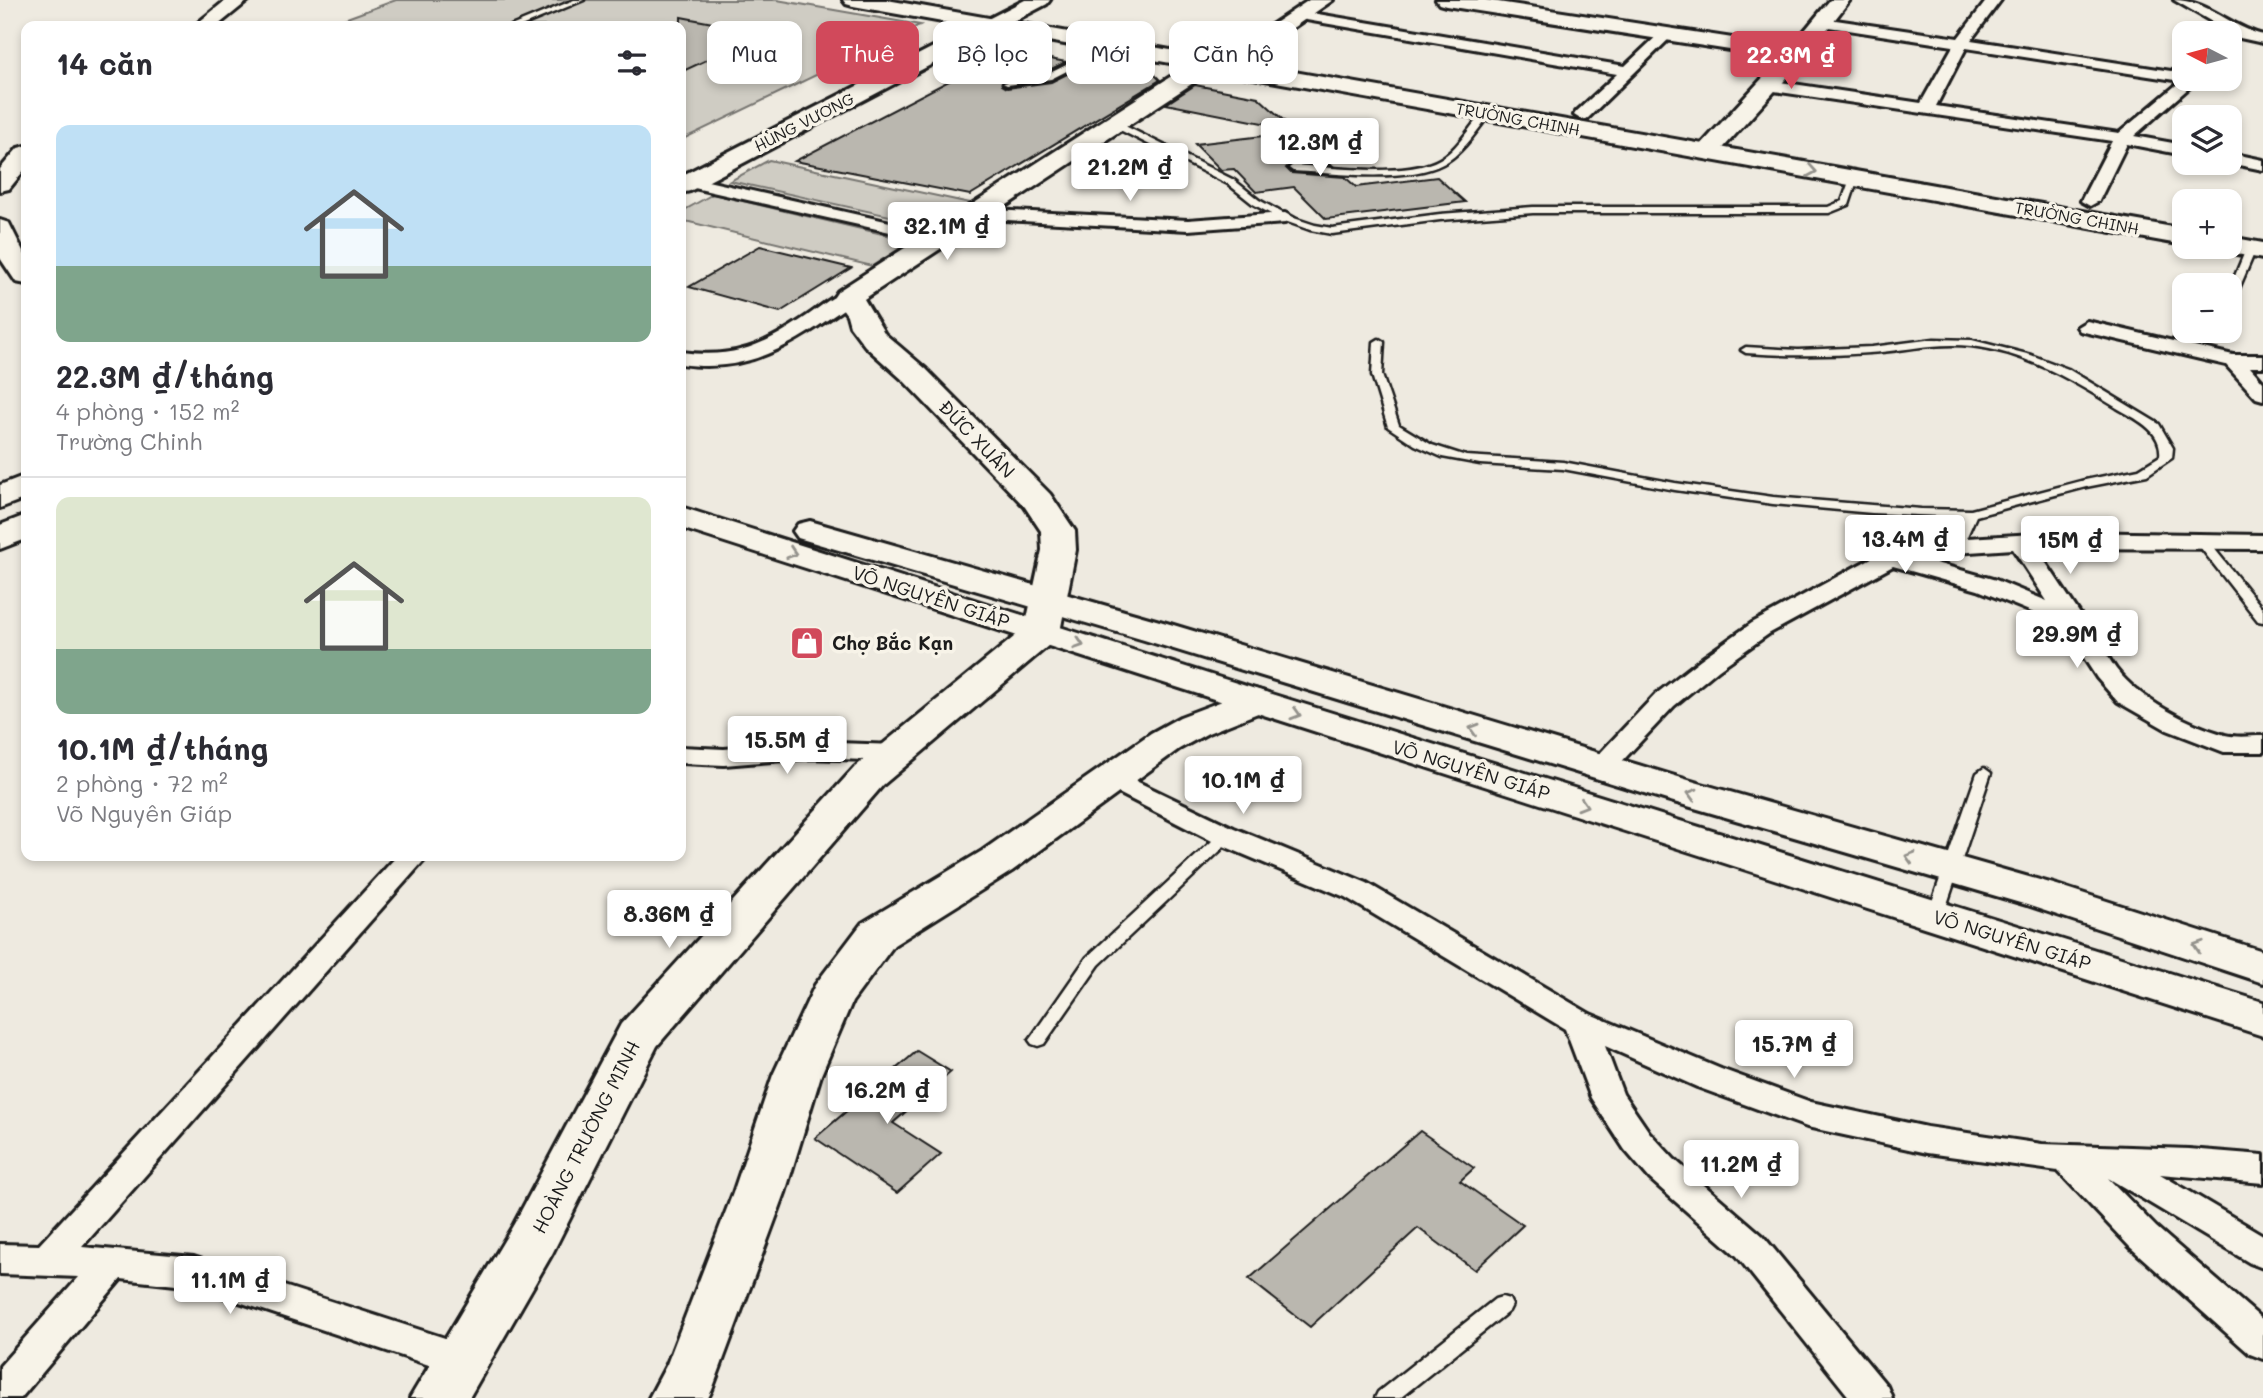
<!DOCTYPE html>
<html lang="vi">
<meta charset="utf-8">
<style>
:root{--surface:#fff;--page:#f7f7f7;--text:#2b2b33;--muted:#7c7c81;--line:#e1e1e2;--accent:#d1495b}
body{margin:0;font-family:Mali,sans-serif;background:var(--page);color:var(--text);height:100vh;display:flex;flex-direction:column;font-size:26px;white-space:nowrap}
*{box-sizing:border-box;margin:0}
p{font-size:23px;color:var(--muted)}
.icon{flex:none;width:38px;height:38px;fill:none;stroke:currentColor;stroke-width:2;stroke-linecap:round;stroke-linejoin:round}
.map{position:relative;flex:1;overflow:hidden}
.side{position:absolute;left:21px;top:21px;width:665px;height:840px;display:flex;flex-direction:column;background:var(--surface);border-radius:14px;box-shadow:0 4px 10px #0003}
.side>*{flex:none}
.top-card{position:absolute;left:707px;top:21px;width:665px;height:63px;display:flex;gap:14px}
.needle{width:46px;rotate:276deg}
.buttons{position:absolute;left:2172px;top:21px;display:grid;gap:14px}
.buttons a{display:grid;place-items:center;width:70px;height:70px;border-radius:14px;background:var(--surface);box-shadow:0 4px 10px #0003;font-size:35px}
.price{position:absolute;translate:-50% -60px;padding:0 16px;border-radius:7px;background:#fff;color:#222;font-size:23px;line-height:46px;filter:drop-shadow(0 2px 4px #0008)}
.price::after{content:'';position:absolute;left:50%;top:42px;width:21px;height:16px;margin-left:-10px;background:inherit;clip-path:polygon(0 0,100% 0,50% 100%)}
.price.selected{background:var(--accent);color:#fff}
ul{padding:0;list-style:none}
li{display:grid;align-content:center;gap:14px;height:371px;padding:0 35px}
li+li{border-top:2px solid var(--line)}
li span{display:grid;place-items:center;height:217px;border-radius:14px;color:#555}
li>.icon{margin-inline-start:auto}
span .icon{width:126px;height:126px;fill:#fffc;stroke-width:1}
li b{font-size:30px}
h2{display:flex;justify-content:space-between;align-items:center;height:84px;padding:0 35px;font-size:30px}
.chip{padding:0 24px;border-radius:14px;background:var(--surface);box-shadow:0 4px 10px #0003;font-size:24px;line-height:63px}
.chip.selected{background:var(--accent);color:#fff}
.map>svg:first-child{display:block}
.green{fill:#cfccc3;stroke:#767470;stroke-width:2}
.building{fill:#bab7af;stroke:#1c1c1c;stroke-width:2}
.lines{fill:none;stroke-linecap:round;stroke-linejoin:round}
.lane-casing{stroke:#1c1c1c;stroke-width:5}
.street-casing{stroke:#1c1c1c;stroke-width:6}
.secondary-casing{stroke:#1c1c1c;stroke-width:6}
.primary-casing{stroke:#1c1c1c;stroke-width:6}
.lane{fill:#f7f3e8;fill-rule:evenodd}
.street{fill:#f7f3e8;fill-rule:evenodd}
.secondary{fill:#f7f3e8;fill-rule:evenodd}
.primary{fill:#f7f3e8;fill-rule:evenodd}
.oneway{stroke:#94928c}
.labels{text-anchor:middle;stroke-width:7;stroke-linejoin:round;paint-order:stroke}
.far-street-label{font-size:16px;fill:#1c1c1c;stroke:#f7f3e8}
.street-label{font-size:19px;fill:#1c1c1c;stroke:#f7f3e8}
.poi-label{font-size:19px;font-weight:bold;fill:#1c1c1c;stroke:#f7f3e8;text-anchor:start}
</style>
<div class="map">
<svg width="2263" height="1398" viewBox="0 0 2263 1398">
<rect width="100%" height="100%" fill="#eeeae0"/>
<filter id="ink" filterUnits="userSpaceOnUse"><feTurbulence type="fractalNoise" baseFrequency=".0143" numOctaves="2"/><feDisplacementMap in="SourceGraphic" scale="14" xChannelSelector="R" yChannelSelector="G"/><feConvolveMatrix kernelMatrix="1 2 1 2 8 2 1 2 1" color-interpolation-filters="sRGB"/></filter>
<g filter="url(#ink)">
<path class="green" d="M396,0H777L920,25L681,140V26H325Z
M769,160L970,203L935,226L730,181Z
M713,194L912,241L872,266L681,220V212Z"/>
<path class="building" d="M681,17L765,33L681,72Z
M1029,55L1066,62L1045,72L1003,80L1002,85L1007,88L1051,82L1083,66L1113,72L1120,68L1154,74L1160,80L970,195L795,161L991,59Z
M1195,85L1258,97L1293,129L1166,104Z
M1296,132L1332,165L1293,162L1286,168L1291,173L1345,177L1356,187L1437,177L1465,202L1326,219L1294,187L1256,192L1234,169L1221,170L1195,144Z
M760,246L851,268L780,312L689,287Z
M917,1051L951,1072L893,1123L941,1154L897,1193L815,1138Z
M1420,1131L1474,1168L1460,1181L1523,1225L1475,1270L1418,1228L1310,1327L1249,1279Z"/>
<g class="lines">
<g class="lane-casing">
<path id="lane" d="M574,0H584L521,26H511Z
M1109,44L1116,46L1051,79L1007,85L1003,83L1046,75Z
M1484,111L1491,113C1478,129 1465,150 1448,161C1414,184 1333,173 1293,171L1289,168L1293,165C1331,167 1407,178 1440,159C1458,149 1470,126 1484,111Z
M1115,121L1234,180L1259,200L1288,216L1315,225L1332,228L1440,214L1533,207H1828L1842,201L1851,176L1858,178L1849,205L1829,213H1533L1440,220L1332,234L1310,230L1282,220L1253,204L1228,184L1112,126L1111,124Z
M2251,246L2256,249L2235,298L2230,301V288L2246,249Z
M1379,339L1384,342L1382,375L1399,425L1432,445L1466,456L1563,462L1675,483L1773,497L1921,509L1971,510L2085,480L2139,469L2160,456C2163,431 2136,419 2117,408C2072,380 2025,352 1971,346C1936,342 1903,351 1869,353C1828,356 1787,356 1746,353L1741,350L1746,347L1798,350L1872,347L1934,339L1972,340L2031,355L2068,369L2159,424L2173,448L2172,458L2147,475L2086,487L1976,516L1964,543L1958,547L1952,543L1963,517L1872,513L1773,504L1675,490L1563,469L1480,464L1442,457L1415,445L1388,427L1372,375L1374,342Z
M2201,536L2205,537L2263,609V622L2258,621L2197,543L2195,540Z
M1984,768L1991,773L1943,916L1941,920H1929L1927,916L1977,773Z
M1224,830L1232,835L1221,850L1099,965L1044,1044L1038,1046L1032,1044L1029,1040L1032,1036L1087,957L1211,842L1219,832Z
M1502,1297L1509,1299L1512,1305L1509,1311L1400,1398H1375L1378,1392L1495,1299Z"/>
</g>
<g class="street-casing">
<path id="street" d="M1987,0H2001L1971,40L2184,73V79H2199L2134,136L2184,145V155L2127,144L2099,201L2090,206L2081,201L2112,141L1767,90L1759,85L1767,80L1921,103L1953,46L1822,26L1815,22L1822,18L1958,38ZM1966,48L2181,81L2119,133L1936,106Z
M2174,0C2208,0 2230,27 2263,35V43L2240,38Z
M1300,11L1625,66L1662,31H1672L1674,34L1588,118L1582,120L1574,115L1576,112L1617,74L1295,18V12Z
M2230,153L2263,160V170L2229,163Z
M681,175L939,233L948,238L939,243L681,185Z
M975,209L1188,220L1285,213L1294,218L1285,223L1188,230L969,218L966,214L969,210Z
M848,291L857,297L855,301C798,340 753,375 681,364V352C734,359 763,346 807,316C819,308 833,295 848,291Z
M2087,321L2233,355H2263V367H2250L2263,382V400L2256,398L2226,365L2080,331L2077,327Z
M2069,532L2263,535V549L2036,548L2086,623L2085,625C2099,637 2105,654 2116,669C2140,700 2188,724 2225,735C2237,738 2251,736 2263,736V752H2224L2167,730L2118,702L2097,678L2073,641L2046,618L1978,590L1893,566L1770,633L1719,669L1674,706L1611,773L1601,775L1591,773L1587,767L1656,694L1701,659L1752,623L1901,542ZM2013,549L2047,601L1996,580L1911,556Z
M808,742L896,745L906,747L910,753L906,759L896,761L808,758L724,765L681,763V747L724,749Z
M1113,770L1234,828L1367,883L1590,1014L1721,1069L1811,1102L1927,1127L2042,1144L2189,1149L2263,1155V1183L2160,1174L2263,1235V1268L2250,1263L2108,1178L2156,1227L2263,1320V1359L2250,1354L2130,1247L2058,1171L1927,1153L1807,1127L1697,1087L1605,1046L1623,1094L1649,1132L1674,1159L1763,1236L1887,1386L1892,1398H1850L1737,1256L1650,1179L1625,1150L1591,1098L1565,1029L1345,897L1214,842L1103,785L1099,779L1103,773Z
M397,856H428L82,1247L194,1257L476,1348L481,1360L476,1372L462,1376L194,1287L121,1279L21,1398H0V1366L79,1277L0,1274V1244L39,1245Z"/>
</g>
<g class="secondary-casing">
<path id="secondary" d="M1025,0H1050L1047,4L690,191L681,193V176Z
M1309,0H1333L1281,36L1231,58L864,299L885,334L926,369L1050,494L1075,531L1076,550L1060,632L1055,640L883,785L657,1046L552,1254L469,1398H410L514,1224L621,1024L855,767L1025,628L1042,550L1041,531L1025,507L904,381L865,346L850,326L847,315L834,297L838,291L1215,48L1267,28Z
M1436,0H1485L1791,47L1830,0H1850L1804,59L1715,157H1699L1695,152L1699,147L1781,58L1446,6L1439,4Z
M26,475V498L0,508V485Z
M26,515V539L0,549V525Z
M1254,689L1268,693L1273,701L1268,709L1208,733L1179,749L1012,871L894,945L852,1002L821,1075L785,1193L712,1390L708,1398H649L667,1364L733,1193L773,1075L815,985L862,923L982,851L1151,733L1180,717Z"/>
</g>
<g class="primary-casing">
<path id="primary" d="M226,0H249L217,26H194Z
M843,0H887L2184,229V245L853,6L846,4Z
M26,146V168L9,189L0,191V169L18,148Z
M0,220L9,223L26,257V284L16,282L0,258Z
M2230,237L2263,243V259L2221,251L2218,247H2230Z
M681,507L1268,693L2263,1002V1036L681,528Z
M810,521L1170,624L1695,782L2057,885L2263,951V983L2027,905L1667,800L1144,640L798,538L793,531L798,524Z"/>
</g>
<use href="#lane" class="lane"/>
<use href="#street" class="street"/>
<use href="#secondary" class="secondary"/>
<use href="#primary" class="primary"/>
</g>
<defs><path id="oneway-chevron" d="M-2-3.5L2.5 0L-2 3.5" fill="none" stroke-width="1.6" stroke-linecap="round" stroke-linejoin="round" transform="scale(1.75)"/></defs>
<g class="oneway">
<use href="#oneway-chevron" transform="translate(1812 171) rotate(10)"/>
<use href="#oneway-chevron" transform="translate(792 553) rotate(18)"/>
<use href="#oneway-chevron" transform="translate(1079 644) rotate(18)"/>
<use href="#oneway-chevron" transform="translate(1296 714) rotate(17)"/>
<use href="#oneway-chevron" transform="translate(1474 729) rotate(-163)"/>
<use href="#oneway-chevron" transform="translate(1692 794) rotate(-164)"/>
<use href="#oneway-chevron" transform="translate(1583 805) rotate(17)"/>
<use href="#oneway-chevron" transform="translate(1910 857) rotate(-164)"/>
<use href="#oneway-chevron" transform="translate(2198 946) rotate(-162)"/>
</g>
</g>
<defs>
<g id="shop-square" transform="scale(1.75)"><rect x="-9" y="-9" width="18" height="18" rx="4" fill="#d1495b" stroke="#f7f3e8"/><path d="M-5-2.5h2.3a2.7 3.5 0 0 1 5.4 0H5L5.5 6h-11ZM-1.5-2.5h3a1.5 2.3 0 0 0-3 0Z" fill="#fff"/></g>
</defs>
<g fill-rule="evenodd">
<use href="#shop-square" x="807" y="643"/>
</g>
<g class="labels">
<g class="far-street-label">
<text transform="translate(1518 119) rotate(10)" y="6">TRƯỜNG CHINH</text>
<text transform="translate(804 122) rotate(-27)" y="6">HÙNG VƯƠNG</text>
<text transform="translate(2077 218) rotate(10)" y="6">TRƯỜNG CHINH</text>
</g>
<g class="street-label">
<text transform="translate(977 439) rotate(46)" y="7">ĐỨC XUÂN</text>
<text transform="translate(931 597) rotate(18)" y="7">VÕ NGUYÊN GIÁP</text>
<text transform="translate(1471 770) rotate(17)" y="7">VÕ NGUYÊN GIÁP</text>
<text transform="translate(2012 940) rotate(17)" y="7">VÕ NGUYÊN GIÁP</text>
<text transform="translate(586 1137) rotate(-63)" y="7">HOÀNG TRƯỜNG MINH</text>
</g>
<g class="poi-label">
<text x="832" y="650">Chợ Bắc Kạn</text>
</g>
</g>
</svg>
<div class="buttons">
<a><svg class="needle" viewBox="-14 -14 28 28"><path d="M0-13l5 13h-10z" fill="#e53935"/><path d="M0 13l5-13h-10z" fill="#7c7c81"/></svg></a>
<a><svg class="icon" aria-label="layers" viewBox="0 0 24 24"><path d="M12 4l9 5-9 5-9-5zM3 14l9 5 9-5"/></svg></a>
<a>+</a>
<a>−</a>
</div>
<b class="price selected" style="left:1791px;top:91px">22.3M ₫</b>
<b class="price" style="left:1320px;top:178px">12.3M ₫</b>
<b class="price" style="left:1130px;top:203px">21.2M ₫</b>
<b class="price" style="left:947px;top:262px">32.1M ₫</b>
<b class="price" style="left:1905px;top:575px">13.4M ₫</b>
<b class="price" style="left:2070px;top:576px">15M ₫</b>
<b class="price" style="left:2077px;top:670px">29.9M ₫</b>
<b class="price" style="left:787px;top:776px">15.5M ₫</b>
<b class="price" style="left:1243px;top:816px">10.1M ₫</b>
<b class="price" style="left:669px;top:950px">8.36M ₫</b>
<b class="price" style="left:1794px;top:1080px">15.7M ₫</b>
<b class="price" style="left:887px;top:1126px">16.2M ₫</b>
<b class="price" style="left:1741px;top:1200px">11.2M ₫</b>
<b class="price" style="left:230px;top:1316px">11.1M ₫</b>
<div class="top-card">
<a class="chip">Mua</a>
<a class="chip selected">Thuê</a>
<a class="chip">Bộ lọc</a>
<a class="chip">Mới</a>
<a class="chip">Căn hộ</a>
</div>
<section class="side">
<h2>14 căn<svg class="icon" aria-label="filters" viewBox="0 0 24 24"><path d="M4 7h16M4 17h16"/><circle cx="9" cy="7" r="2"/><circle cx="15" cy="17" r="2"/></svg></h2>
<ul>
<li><span style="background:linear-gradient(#bfe0f5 65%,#7fa58c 0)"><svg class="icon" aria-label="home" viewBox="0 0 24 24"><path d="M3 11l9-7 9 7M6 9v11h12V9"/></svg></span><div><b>22.3M ₫/tháng</b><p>4 phòng · 152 m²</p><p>Trường Chinh</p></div></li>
<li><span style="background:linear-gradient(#dfe7d0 70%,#7fa58c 0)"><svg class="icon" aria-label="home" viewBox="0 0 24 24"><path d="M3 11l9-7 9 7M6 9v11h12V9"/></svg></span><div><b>10.1M ₫/tháng</b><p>2 phòng · 72 m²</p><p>Võ Nguyên Giáp</p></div></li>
</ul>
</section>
</div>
